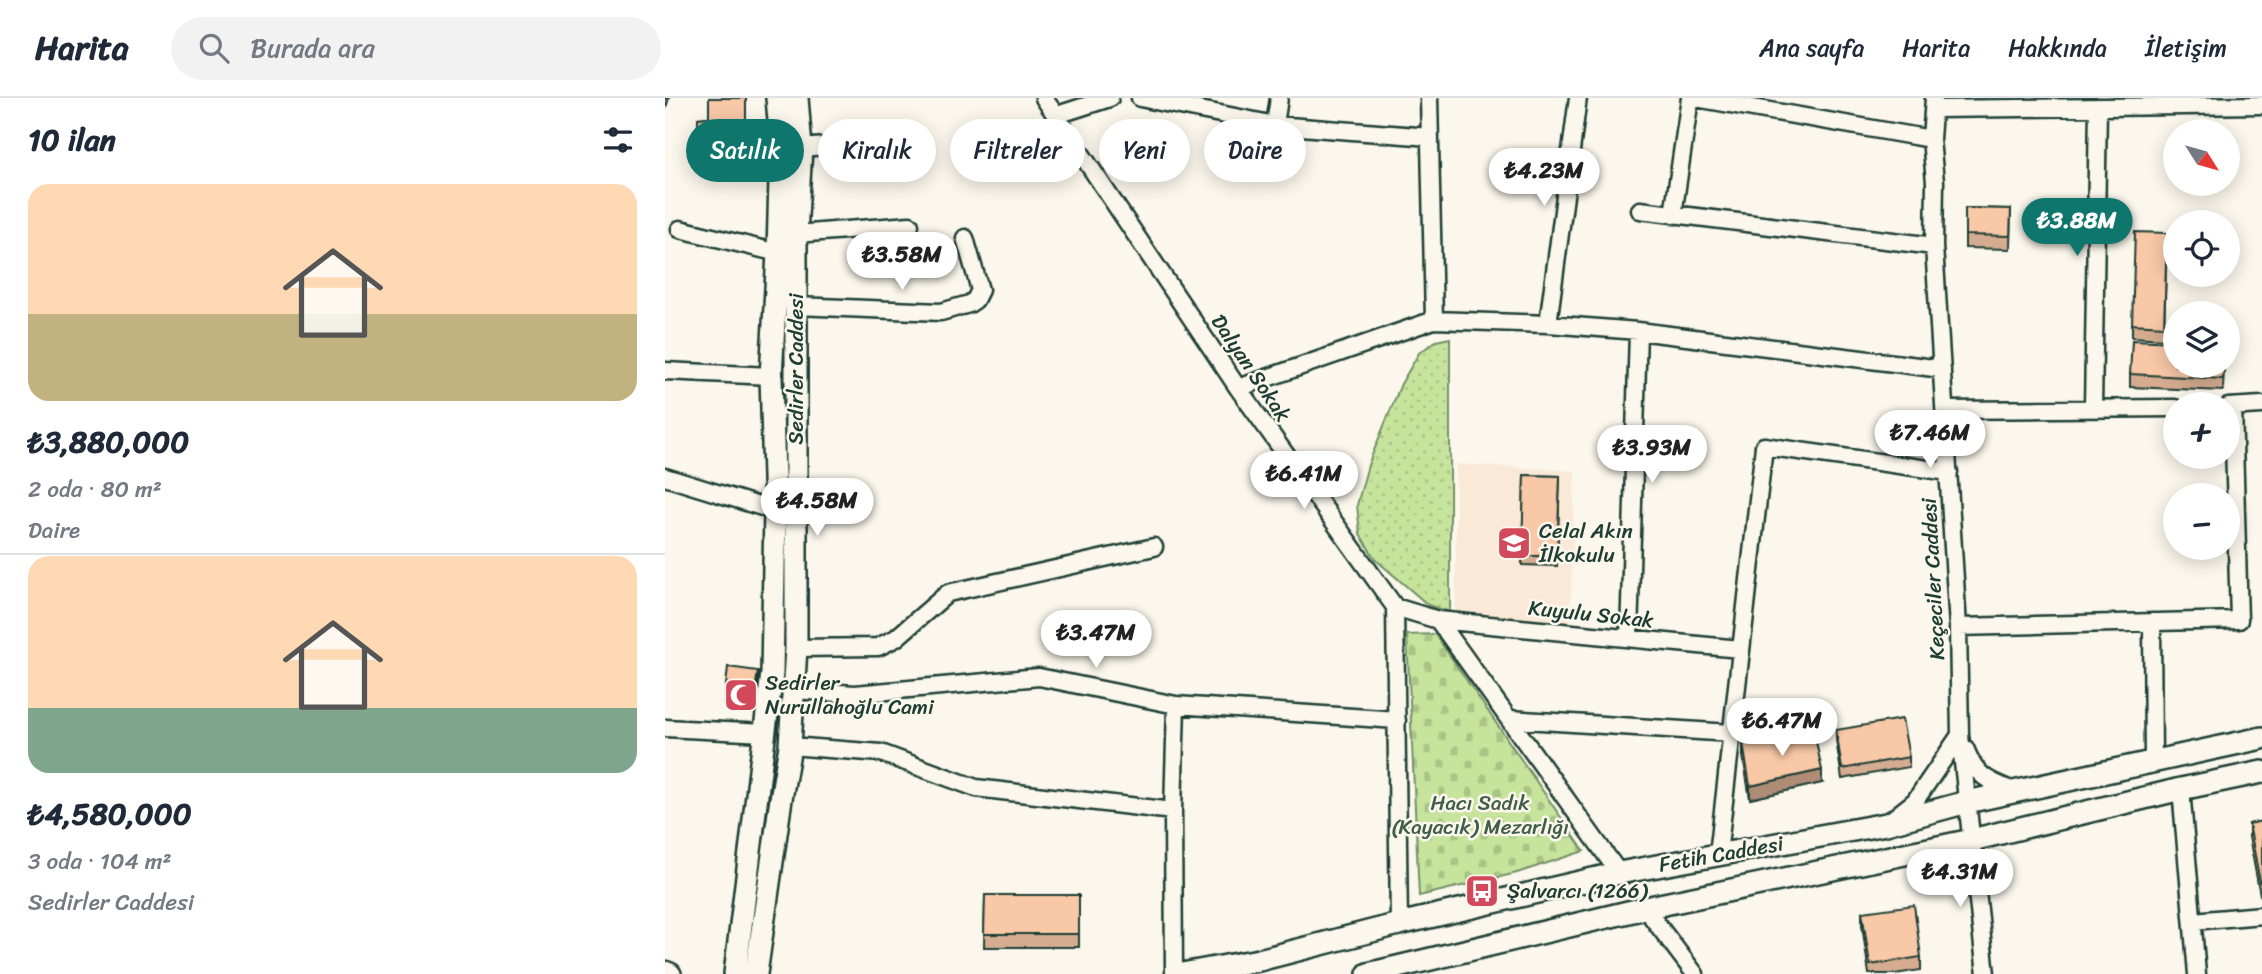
<!DOCTYPE html>
<html lang="tr">
<meta charset="utf-8">
<style>
:root{--surface:#fff;--page:#f2f2f3;--text:#1f2937;--muted:#747a83;--line:#e0e1e3;--accent:#0f766e}
body{margin:0;font-family:Sriracha,sans-serif;background:var(--page);color:var(--text);height:100vh;display:flex;flex-direction:column;font-size:26px;white-space:nowrap}
*{box-sizing:border-box;margin:0}
p{font-size:23px;color:var(--muted)}
.icon{flex:none;width:38px;height:38px;fill:none;stroke:currentColor;stroke-width:2;stroke-linecap:round;stroke-linejoin:round}
.map{position:relative;flex:1;overflow:hidden}
.drawer{display:flex;flex-direction:column;background:var(--surface);width:665px}
.drawer>*{flex:none}
.hud{position:absolute;left:21px;top:21px;width:665px;height:63px;display:flex;gap:14px}
.needle{width:46px;rotate:127deg}
.tools{position:absolute;left:1498px;top:21px;display:grid;gap:14px}
.tools a{display:grid;place-items:center;width:77px;height:77px;border-radius:50%;background:var(--surface);box-shadow:0 4px 18px #0003;font-size:35px}
.price{position:absolute;translate:-50% -60px;padding:0 16px;border-radius:24px;background:#fff;color:#222;font-size:23px;line-height:46px;filter:drop-shadow(0 2px 4px #0008)}
.price::after{content:'';position:absolute;left:50%;top:42px;width:21px;height:16px;margin-left:-10px;background:inherit;clip-path:polygon(0 0,100% 0,50% 100%)}
.price.selected{background:var(--accent);color:#fff}
ul{padding:0;list-style:none}
li{display:grid;align-content:center;gap:14px;height:371px;padding:0 28px}
li+li{border-top:2px solid var(--line)}
li span{display:grid;place-items:center;height:217px;border-radius:21px;color:#555}
li>.icon{margin-inline-start:auto}
span .icon{width:126px;height:126px;fill:#fffc;stroke-width:1}
li b{font-size:30px}
h2{display:flex;justify-content:space-between;align-items:center;height:84px;padding:0 28px;font-size:30px}
.chip{padding:0 24px;border-radius:32px;background:var(--surface);box-shadow:0 4px 18px #0003;font-size:24px;line-height:63px}
.chip.selected{background:var(--accent);color:#fff}
header{display:flex;align-items:center;gap:42px;box-sizing:border-box;height:98px;padding:0 35px;background:var(--surface);border-bottom:2px solid var(--line)}
header strong{font-size:33px}
nav{display:flex;gap:38px;margin-inline-start:auto;font-size:24px}
.search{width:490px;height:63px;background:var(--page);display:flex;align-items:center;gap:18px;box-sizing:border-box;padding:0 24px;border-radius:38px;color:var(--muted);font-size:26px}
main{display:flex;flex:1;min-height:0}
.map>svg:first-child{display:block}
.built{fill:#fae9d7}
.cemetery{fill:url(#cemetery-stones);stroke:#729068;stroke-width:2}
.park{fill:url(#park-dots);stroke:#729068;stroke-width:2}
.lines{fill:none;stroke-linecap:round;stroke-linejoin:round}
.minor-casing{stroke:#1f3d34;stroke-width:21}
.major-casing{stroke:#1f3d34;stroke-width:26}
.minor{stroke:#fbf7ec;stroke-width:16}
.major{stroke:#fbf7ec;stroke-width:21}
.wall{fill:#d5ac90;stroke:#1f3d34;stroke-width:2}
.shaded-wall{fill:#ae8c75;stroke:#1f3d34;stroke-width:2}
.building{fill:#f8c8a7;stroke:#1f3d34;stroke-width:2}
.labels{text-anchor:middle;stroke-width:5;stroke-linejoin:round;paint-order:stroke}
.street-label{font-size:21px;fill:#1f3d34;stroke:#fbf7ec}
.poi-label{font-size:21px;fill:#1f3d34;stroke:#fbf7ec;text-anchor:start}
.park-label{font-size:21px;fill:#405e49;stroke:#fbf7ec}
</style>
<header>
<strong>Harita</strong>
<div class="search"><svg class="icon" aria-label="search" viewBox="0 0 24 24"><circle cx="10" cy="10" r="6"/><path d="M15 15l6 6"/></svg>Burada ara</div>
<nav><a>Ana sayfa</a><a>Harita</a><a>Hakkında</a><a>İletişim</a></nav>
</header>
<main>
<section class="drawer">
<h2>10 ilan<svg class="icon" aria-label="filters" viewBox="0 0 24 24"><path d="M4 7h16M4 17h16"/><circle cx="9" cy="7" r="2"/><circle cx="15" cy="17" r="2"/></svg></h2>
<ul>
<li><span style="background:linear-gradient(#ffd9b3 60%,#c2b280 0)"><svg class="icon" aria-label="home" viewBox="0 0 24 24"><path d="M3 11l9-7 9 7M6 9v11h12V9"/></svg></span><div><b>₺3,880,000</b><p>2 oda · 80 m²</p><p>Daire</p></div></li>
<li><span style="background:linear-gradient(#ffd9b3 70%,#7fa58c 0)"><svg class="icon" aria-label="home" viewBox="0 0 24 24"><path d="M3 11l9-7 9 7M6 9v11h12V9"/></svg></span><div><b>₺4,580,000</b><p>3 oda · 104 m²</p><p>Sedirler Caddesi</p></div></li>
</ul>
</section>
<div class="map">
<svg width="1597" height="876" viewBox="0 0 1597 876">
<defs>
<pattern id="cemetery-stones" width="16" height="16" patternUnits="userSpaceOnUse" patternTransform="scale(1.75)"><rect width="16" height="16" fill="#c6e49c"/><path d="M2 7V4a2 2 0 0 1 4 0v3zM10 15v-3a2 2 0 0 1 4 0v3z" fill="#aac487"/></pattern>
<pattern id="park-dots" width="8" height="8" patternUnits="userSpaceOnUse" patternTransform="scale(1.75)"><rect width="8" height="8" fill="#c6e49c"/><path d="M2 2h.1M6 6h.1" fill="none" stroke="#aac487" stroke-width="1.8" stroke-linecap="round"/></pattern>
</defs>
<rect width="100%" height="100%" fill="#fbf7ec"/>
<filter id="ink" filterUnits="userSpaceOnUse"><feTurbulence type="fractalNoise" baseFrequency=".0143" numOctaves="2"/><feDisplacementMap in="SourceGraphic" scale="14" xChannelSelector="R" yChannelSelector="G"/><feConvolveMatrix kernelMatrix="1 2 1 2 8 2 1 2 1" color-interpolation-filters="sRGB"/></filter>
<g filter="url(#ink)">
<path class="built" d="M791,366L910,373L905,531L791,517Z"/>
<path class="cemetery" d="M770,536L919,753L852,775L754,798L742,537Z"/>
<path class="park" d="M785,240V514L763,507L710,461L695,436L692,407L703,367L736,286L754,255L771,243Z"/>
<g class="lines">
<g class="minor-casing">
<path id="minor" d="M379,0L573,290L730,509L773,522L954,775
M475,0L610,27L765,39
M764,0L769,222
M1031,0L1266,41
M1269,0L1266,41L1270,84L1269,148L1293,529L1295,637L1321,876
M1269,11L1597,7
M392,17L445,0
M610,27L614,0
M136,50L211,44
M975,112L1269,148
M1008,117L1025,0
M15,131L113,155
M131,136L245,127
M131,208L276,214L304,206L310,202L315,192L300,140
M883,226L913,0
M0,273L106,278
M573,290L769,222L883,226L973,233L1277,271
M1563,309L1597,307
M1428,310L1433,10
M1280,312L1510,310
M0,379L110,413L118,412
M730,509L734,826
M773,522L1075,551
M1487,524L1488,664
M1293,529L1574,522L1568,309
M964,540L973,233
M131,550L213,549L231,540L283,495L489,449
M128,592L190,596L374,579L511,607L732,622
M844,621L1066,635
M0,630L100,635
M125,648L216,655L311,690L508,713
M1300,650C1311,679 1323,683 1351,694
M1516,691L1532,876
M1226,722L1250,703L1295,637
M1053,757L1099,348L1284,374
M980,810L1030,876
M1528,823L1597,817
M509,876L508,713L511,607"/>
</g>
<g class="major-casing">
<path id="major" d="M0,874L5,876
M70,876L107,575L110,413L106,278L113,155L116,44L112,0
M91,876L116,701L125,648L131,550V136L136,50L132,0
M517,876L594,862L734,826L954,775L1221,726L1302,704L1597,640
M703,876L980,810L1307,742L1516,691L1597,674"/>
</g>
<use href="#minor" class="minor"/>
<use href="#major" class="major"/>
</g>
<path class="wall" d="M81,0V63L33,64V20L44,19Z
M1300,110L1346,111L1345,151L1300,150Z
M1502,135L1499,241L1467,239V226Z
M1559,268L1558,293L1465,289V276Z
M859,377L895,378L892,468L857,467Z
M93,585L89,613L60,609V596Z
M1171,632L1244,659V669L1177,681L1171,642Z
M1078,645L1157,685L1085,701L1078,658Z
M1597,723V796L1595,797L1584,739V726Z
M320,797H414V849H319Z
M1197,814L1256,859V872L1230,876H1204L1197,827Z"/>
<path class="shaded-wall" d="M0,0H4L0,13Z
M93,573V585L89,613V600Z
M1157,672V685L1085,701V688Z"/>
<path class="building" d="M44,0H81V50L33,51V20L44,19Z
M1300,110L1346,111L1345,138L1300,137Z
M1470,134L1502,135L1499,228L1467,226Z
M1467,242L1510,244V268H1559L1558,281L1465,276Z
M859,377L895,378L892,458H857Z
M63,569L93,573L89,600L60,596Z
M1237,621L1244,659L1177,671L1171,632Z
M1149,634L1157,672L1085,688L1078,645Z
M1597,723V783L1595,784L1584,726Z
M320,797H414V836H319Z
M1249,807L1256,859L1205,867L1197,814Z"/>
</g>
<defs>
<g id="school-square" transform="scale(1.75)"><rect x="-9" y="-9" width="18" height="18" rx="4" fill="#d1495b" stroke="#fbf7ec"/><path d="M0-5L7-2L0 1L-7-2ZM-4 1L0 2.5L4 1V4Q0 6-4 4Z" fill="#fff"/></g>
<g id="mosque-square" transform="scale(1.75)"><rect x="-9" y="-9" width="18" height="18" rx="4" fill="#d1495b" stroke="#fbf7ec"/><path d="M3.5-4.9A6 6 0 1 0 3.5 4.9A5 5 0 1 1 3.5-4.9Z" fill="#fff"/></g>
<g id="bus-square" transform="scale(1.75)"><rect x="-9" y="-9" width="18" height="18" rx="4" fill="#d1495b" stroke="#fbf7ec"/><path d="M-5-6H5V4H4V6H2V4H-2V6H-4V4H-5ZM-3.5-4V0h7V-4ZM-3.5 1.2v1.5H-2V1.2ZM2 1.2v1.5H3.5V1.2Z" fill="#fff"/></g>
</defs>
<g fill-rule="evenodd">
<use href="#school-square" x="849" y="445"/>
<use href="#mosque-square" x="76" y="597"/>
<use href="#bus-square" x="817" y="793"/>
</g>
<g class="labels">
<g class="street-label">
<text transform="translate(586 270) rotate(56)" y="7">Dalyan Sokak</text>
<text transform="translate(131 271) rotate(-90)" y="7">Sedirler Caddesi</text>
<text transform="translate(1268 481) rotate(-93)" y="7">Keçeciler Caddesi</text>
<text transform="translate(926 516) rotate(6)" y="7">Kuyulu Sokak</text>
<text transform="translate(1056 756) rotate(-10)" y="7">Fetih Caddesi</text>
</g>
<g class="poi-label">
<text x="874" y="440">Celal Akın<tspan x="874" dy="24">İlkokulu</tspan></text>
<text x="100" y="592">Sedirler<tspan x="100" dy="24">Nurullahoğlu Cami</tspan></text>
<text x="842" y="800">Şalvarcı (1266)</text>
</g>
<g class="park-label">
<text x="815" y="712">Hacı Sadık<tspan x="815" dy="24">(Kayacık) Mezarlığı</tspan></text>
</g>
</g>
</svg>
<div class="tools">
<a><svg class="needle" viewBox="-14 -14 28 28"><path d="M0-13l5 13h-10z" fill="#e53935"/><path d="M0 13l5-13h-10z" fill="#747a83"/></svg></a>
<a><svg class="icon" aria-label="locate" viewBox="0 0 24 24"><circle cx="12" cy="12" r="6"/><path d="M12 2v4M12 18v4M2 12h4M18 12h4"/></svg></a>
<a><svg class="icon" aria-label="layers" viewBox="0 0 24 24"><path d="M12 4l9 5-9 5-9-5zM3 14l9 5 9-5"/></svg></a>
<a>+</a>
<a>−</a>
</div>
<b class="price" style="left:879px;top:110px">₺4.23M</b>
<b class="price selected" style="left:1412px;top:160px">₺3.88M</b>
<b class="price" style="left:237px;top:194px">₺3.58M</b>
<b class="price" style="left:1265px;top:372px">₺7.46M</b>
<b class="price" style="left:987px;top:387px">₺3.93M</b>
<b class="price" style="left:639px;top:413px">₺6.41M</b>
<b class="price" style="left:152px;top:440px">₺4.58M</b>
<b class="price" style="left:431px;top:572px">₺3.47M</b>
<b class="price" style="left:1117px;top:660px">₺6.47M</b>
<b class="price" style="left:1295px;top:811px">₺4.31M</b>
<div class="hud">
<a class="chip selected">Satılık</a>
<a class="chip">Kiralık</a>
<a class="chip">Filtreler</a>
<a class="chip">Yeni</a>
<a class="chip">Daire</a>
</div>
</div>
</main>
